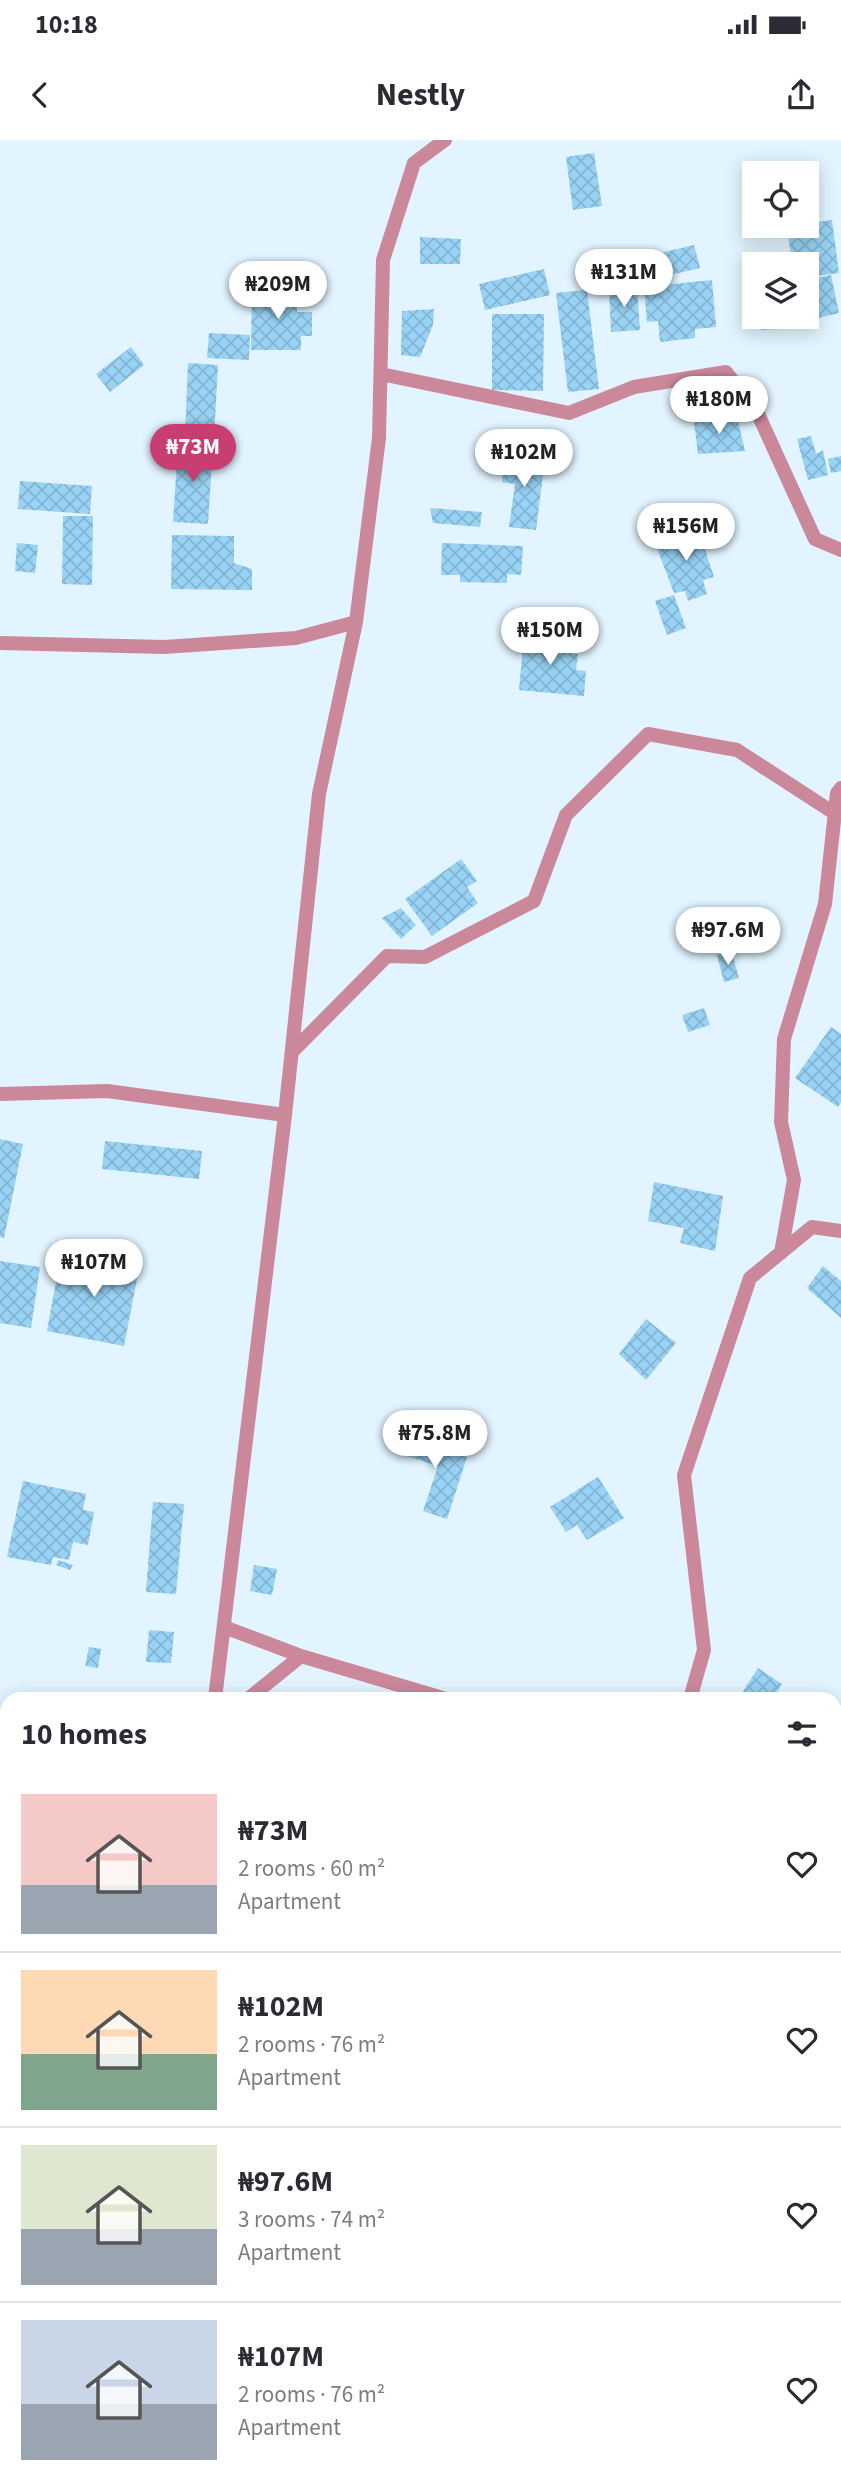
<!DOCTYPE html>
<meta charset="utf-8">
<style>
:root{--surface:#fff;--page:#f2f2f3;--text:#2b2b33;--muted:#7c7c81;--line:#e1e1e2;--accent:#c93e72}
body{margin:0;font-family:"Source Sans 3",sans-serif;background:var(--page);color:var(--text);height:100vh;display:flex;flex-direction:column;font-size:26px;white-space:nowrap}
*{box-sizing:border-box;margin:0}
p{font-size:23px;color:var(--muted)}
.icon{flex:none;width:38px;height:38px;fill:none;stroke:currentColor;stroke-width:2;stroke-linecap:round;stroke-linejoin:round}
.map{position:relative;flex:1;overflow:hidden}
.sheet{position:absolute;left:0px;top:1552px;width:842px;height:800px;display:flex;flex-direction:column;background:var(--surface);border-radius:21px 21px 0 0;box-shadow:0 4px 18px #0003}
.sheet>*{flex:none}
.buttons{position:absolute;left:742px;top:21px;display:grid;gap:14px}
.buttons a{display:grid;place-items:center;width:77px;height:77px;border-radius:0px;background:var(--surface);box-shadow:0 4px 18px #0003;font-size:35px}
.price{position:absolute;translate:-50% -60px;padding:0 16px;border-radius:24px;background:#fff;color:#222;font-size:23px;line-height:46px;filter:drop-shadow(0 2px 4px #0008)}
.price::after{content:'';position:absolute;left:50%;top:42px;width:21px;height:16px;margin-left:-10px;background:inherit;clip-path:polygon(0 0,100% 0,50% 100%)}
.price.active{background:var(--accent);color:#fff}
ul{padding:0;list-style:none}
li{display:flex;align-items:center;gap:21px;height:175px;padding:0 21px}
li+li{border-top:2px solid var(--line)}
li span{display:grid;place-items:center;flex:none;width:196px;height:140px;border-radius:0px;color:#555}
li>.icon{margin-inline-start:auto}
span .icon{width:84px;height:84px;fill:#fffc;stroke-width:1}
li b{font-size:30px}
h2{display:flex;justify-content:space-between;align-items:center;height:84px;padding:0 21px;font-size:30px}
.status{display:flex;justify-content:space-between;align-items:center;height:49px;padding:0 35px;background:var(--surface);direction:ltr}
.status svg{height:19px;fill:currentColor}
header{display:flex;justify-content:space-between;align-items:center;height:91px;padding:0 21px;background:var(--surface);font-size:32px;font-weight:700}
.map>svg:first-child{display:block}
.building{fill:url(#building-cross-hatch)}
.lines{fill:none;stroke-linecap:round;stroke-linejoin:round}
.street{stroke:#cb889a;stroke-width:14}
</style>
<div class="status"><b>10:18</b><svg viewBox="0 0 49 12"><path d="M0 12V9h3v3zM5 12V6h3v6zM10 12V3h3v9zM15 12V0h3v12zM26 1h20v11H26zM47 4h2v5h-2z"/></svg></div>
<header><svg class="icon" aria-label="back" viewBox="0 0 24 24"><path d="M15 5l-7 7 7 7"/></svg>Nestly<svg class="icon" aria-label="share" viewBox="0 0 24 24"><path d="M12 15V3M7 8l5-5 5 5M5 13v7h14v-7"/></svg></header>
<div class="map">
<svg width="841" height="2351" viewBox="0 0 841 2351">
<defs>
<pattern id="building-cross-hatch" width="8" height="8" patternUnits="userSpaceOnUse" patternTransform="scale(1.75)"><rect width="8" height="8" fill="#98d2f4"/><path d="M0 0l8 8M0 8l8-8" fill="none" stroke="#83b5d2"/></pattern>
</defs>
<rect width="100%" height="100%" fill="#e2f4ff"/>
<path class="building" d="M594,13L602,66L573,70L566,17Z
M832,80L839,133L807,137V124H792L787,86H807V83Z
M420,97L461,99L460,124H420Z
M694,105L700,128L645,141L639,118Z
M544,129L550,155L485,170L479,144Z
M831,135L839,173L806,181L807,141Z
M712,140L716,187L695,189V198L660,202L658,181L647,182L644,147Z
M754,143V166H748V144Z
M637,146L640,190L611,192L609,149Z
M252,149L298,150L297,172H312V196H301V210H251Z
M587,150L599,249L568,252L556,153Z
M434,169L433,185L420,217L401,215L402,171Z
M492,174H544L543,251L492,250Z
M761,177H779L780,189L761,190Z
M209,193L250,195L249,220L207,218Z
M131,207L144,225L110,252L96,234Z
M188,223L218,225L214,298L185,296Z
M737,276L745,311L698,314L694,281Z
M811,296L816,314L823,310L828,335L808,340L797,299Z
M178,304L213,306L208,384L173,382Z
M505,315L545,319L536,390L509,387L515,344L502,342Z
M841,316V331L831,333L828,319Z
M20,341L92,346L90,374L18,369Z
M430,368L482,372L480,387L433,383Z
M63,376H93L92,445L62,444Z
M698,388L714,437L703,440L707,454L688,461L685,451L674,453L655,403Z
M172,395L234,396V423L252,429V450L171,449Z
M17,403L38,405L35,433L15,431Z
M442,403L523,406L521,435L507,434V443L460,442V435H441Z
M674,455L686,488L667,495L655,461Z
M524,495L569,499L568,513L578,514L576,530L586,531L584,556L519,550Z
M461,719L477,741L467,747L478,763L432,796L405,759Z
M401,768L416,785L401,799L382,778Z
M731,811L739,838L724,842L717,815Z
M704,868L710,885L688,892L682,875Z
M831,887L841,894V962L838,967L795,938Z
M0,999L23,1004L4,1098L0,1097Z
M105,1001L202,1011L199,1039L102,1029Z
M654,1042L723,1056L715,1111L680,1103L684,1088L648,1081Z
M61,1114L103,1122L105,1114L130,1119L128,1127L139,1129L124,1206L47,1191Z
M0,1121L40,1127L31,1188L0,1183Z
M823,1126L841,1141V1178L807,1148Z
M646,1179L676,1203L646,1240L619,1214Z
M398,1292L468,1314L447,1379L423,1371L438,1326L391,1311Z
M598,1337L624,1378L587,1400L577,1385L566,1392L550,1367Z
M23,1341L86,1354L83,1370L94,1372L88,1405L73,1402L69,1420L53,1417L51,1425L7,1417Z
M153,1362L184,1364L176,1454L146,1452Z
M58,1420L73,1425L70,1430L56,1425Z
M254,1425L277,1429L272,1455L250,1451Z
M149,1490L174,1492L171,1523L146,1522Z
M89,1507L101,1509L98,1528L85,1526Z
M758,1528L782,1544L772,1559H738Z
M0,1623L7,1624V1667L0,1665Z
M5,1670L7,1711L0,1716V1674Z
M103,2345H161L166,2351H96Z
M729,2345H794L786,2351H721Z"/>
<g class="lines">
<path class="street" d="M381,234L569,273L634,247L726,232L758,274L815,399L841,410
M0,503L164,507L296,498L356,482L379,298L383,120L414,23L445,0
M292,912L387,816L425,817L534,761L566,675L648,594L737,610L834,673
M0,954L107,951L285,975
M781,1113L794,1040L781,982L784,899L825,764L837,653L841,648
M224,1487L301,1516L446,1559
M215,1559L285,975L319,654L356,482
M248,1559L301,1516
M690,1559L704,1510L684,1335L750,1138L812,1087L841,1091
M835,1692L841,1696
M835,1958L841,1951
M0,2063L7,2053
M538,2345L544,2351"/>
</g>
</svg>
<div class="buttons">
<a><svg class="icon" aria-label="locate" viewBox="0 0 24 24"><circle cx="12" cy="12" r="6"/><path d="M12 2v4M12 18v4M2 12h4M18 12h4"/></svg></a>
<a><svg class="icon" aria-label="layers" viewBox="0 0 24 24"><path d="M12 4l9 5-9 5-9-5zM3 14l9 5 9-5"/></svg></a>
</div>
<b class="price" style="left:624px;top:169px">₦131M</b>
<b class="price" style="left:278px;top:181px">₦209M</b>
<b class="price" style="left:719px;top:296px">₦180M</b>
<b class="price active" style="left:193px;top:344px">₦73M</b>
<b class="price" style="left:524px;top:349px">₦102M</b>
<b class="price" style="left:686px;top:423px">₦156M</b>
<b class="price" style="left:550px;top:527px">₦150M</b>
<b class="price" style="left:728px;top:827px">₦97.6M</b>
<b class="price" style="left:94px;top:1159px">₦107M</b>
<b class="price" style="left:435px;top:1330px">₦75.8M</b>
<section class="sheet">
<h2>10 homes<svg class="icon" aria-label="filters" viewBox="0 0 24 24"><path d="M4 7h16M4 17h16"/><circle cx="9" cy="7" r="2"/><circle cx="15" cy="17" r="2"/></svg></h2>
<ul>
<li><span style="background:linear-gradient(#f6c9c9 65%,#9aa5b1 0)"><svg class="icon" aria-label="home" viewBox="0 0 24 24"><path d="M3 11l9-7 9 7M6 9v11h12V9"/></svg></span><div><b>₦73M</b><p>2 rooms · 60 m²</p><p>Apartment</p></div><svg class="icon" aria-label="heart" viewBox="0 0 24 24"><path d="M12 20l-8-8c-3-5 5-10 8-4 3-6 11-1 8 4z"/></svg></li>
<li><span style="background:linear-gradient(#ffd9b3 60%,#7fa58c 0)"><svg class="icon" aria-label="home" viewBox="0 0 24 24"><path d="M3 11l9-7 9 7M6 9v11h12V9"/></svg></span><div><b>₦102M</b><p>2 rooms · 76 m²</p><p>Apartment</p></div><svg class="icon" aria-label="heart" viewBox="0 0 24 24"><path d="M12 20l-8-8c-3-5 5-10 8-4 3-6 11-1 8 4z"/></svg></li>
<li><span style="background:linear-gradient(#dfe7d0 60%,#9aa5b1 0)"><svg class="icon" aria-label="home" viewBox="0 0 24 24"><path d="M3 11l9-7 9 7M6 9v11h12V9"/></svg></span><div><b>₦97.6M</b><p>3 rooms · 74 m²</p><p>Apartment</p></div><svg class="icon" aria-label="heart" viewBox="0 0 24 24"><path d="M12 20l-8-8c-3-5 5-10 8-4 3-6 11-1 8 4z"/></svg></li>
<li><span style="background:linear-gradient(#c9d6e8 60%,#9aa5b1 0)"><svg class="icon" aria-label="home" viewBox="0 0 24 24"><path d="M3 11l9-7 9 7M6 9v11h12V9"/></svg></span><div><b>₦107M</b><p>2 rooms · 76 m²</p><p>Apartment</p></div><svg class="icon" aria-label="heart" viewBox="0 0 24 24"><path d="M12 20l-8-8c-3-5 5-10 8-4 3-6 11-1 8 4z"/></svg></li>
</ul>
</section>
</div>
